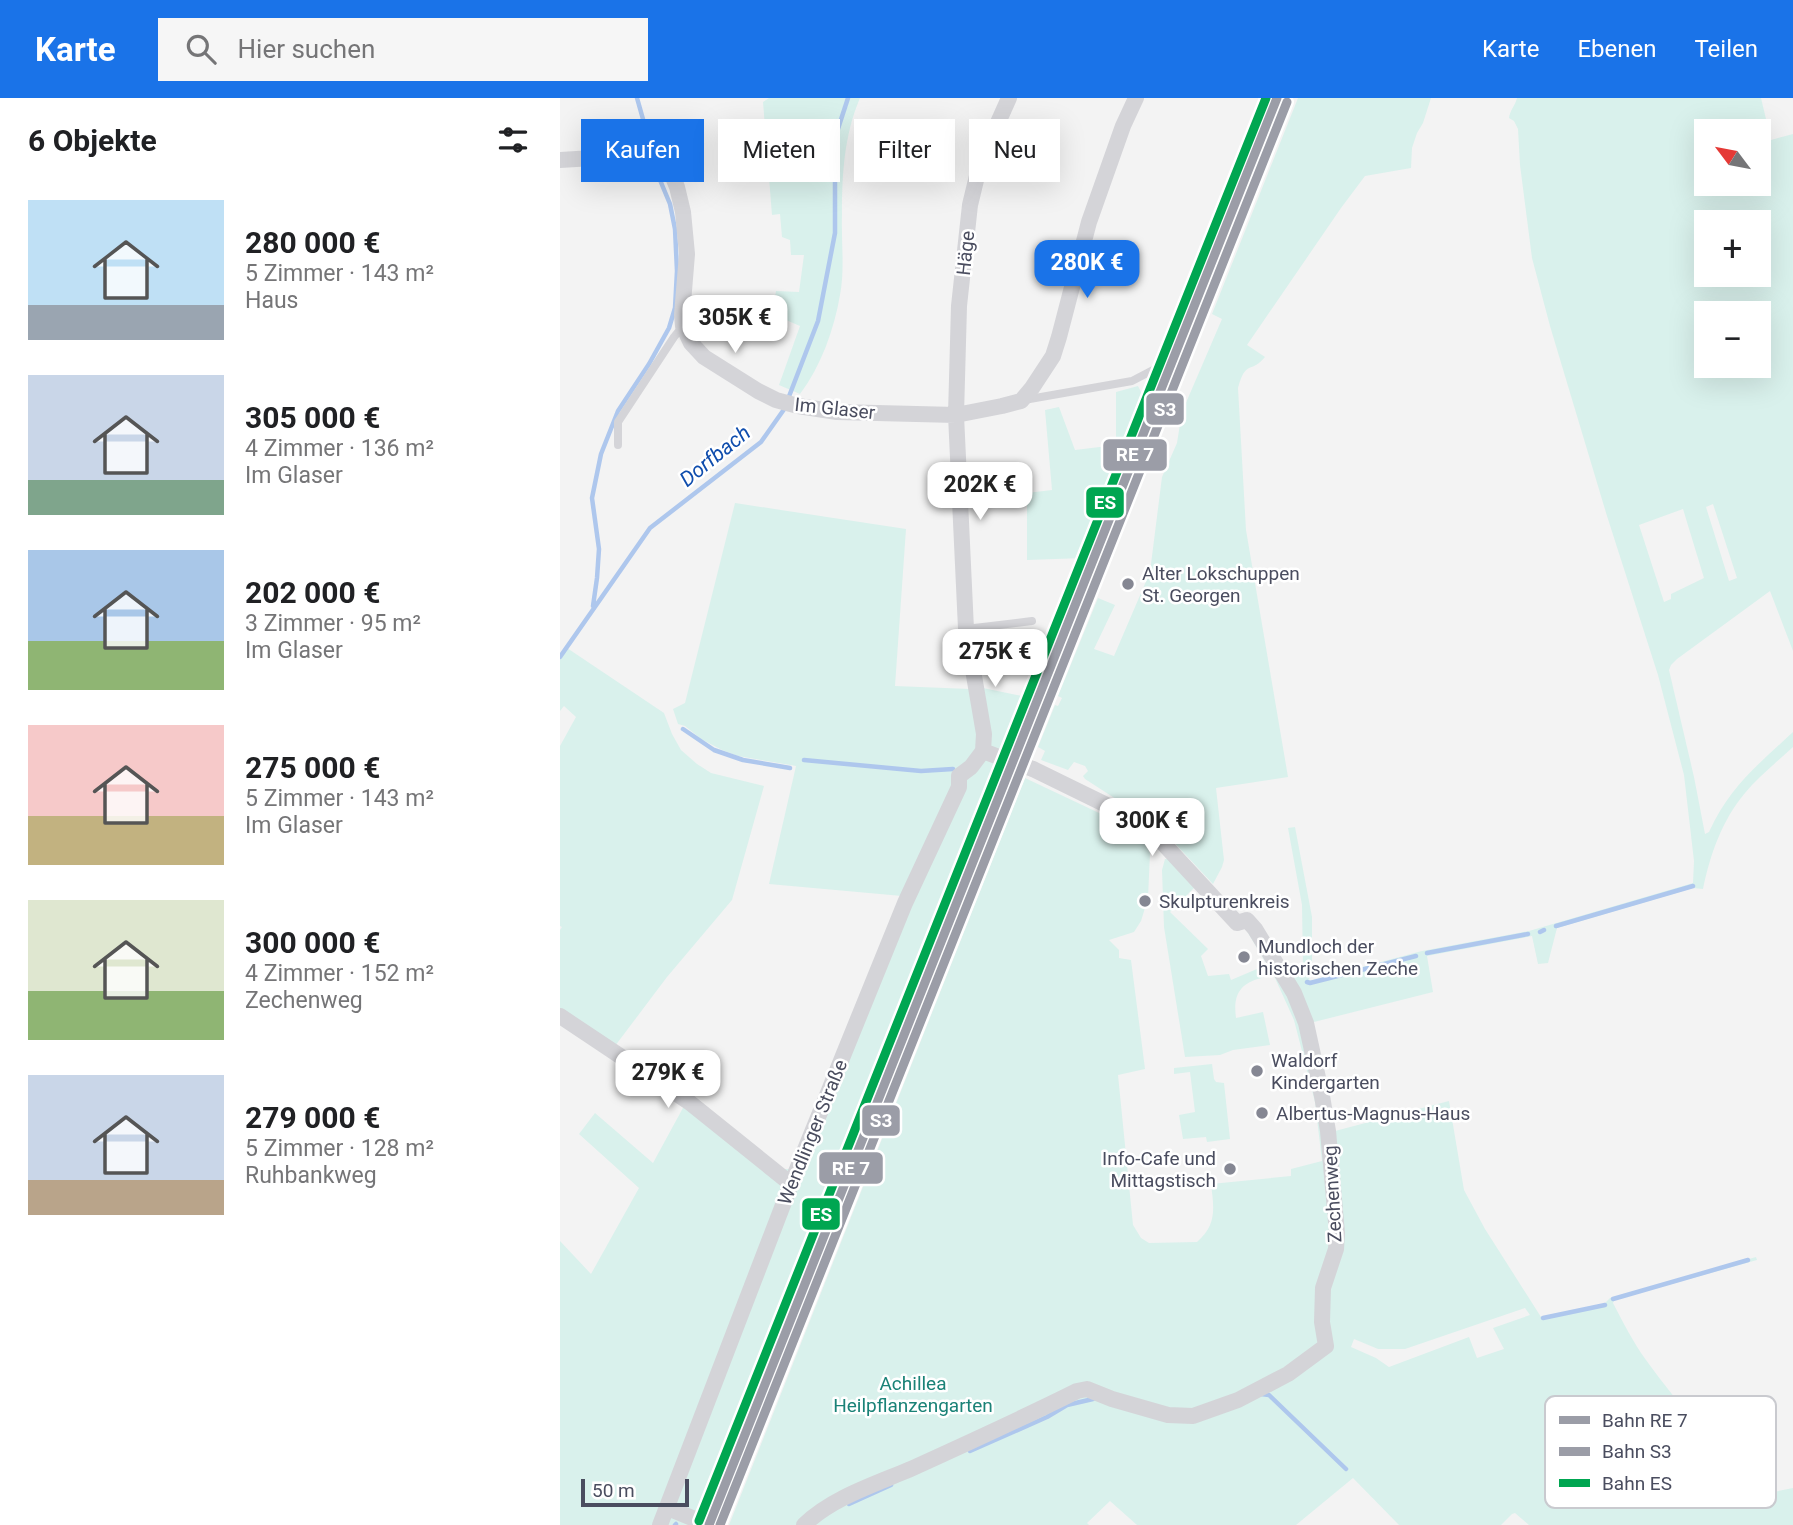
<!DOCTYPE html>
<html lang="de">
<meta charset="utf-8">
<style>
:root{--surface:#fff;--page:#f6f6f6;--text:#202124;--muted:#757577;--accent:#1a73e8}
body{margin:0;font-family:Roboto,sans-serif;background:var(--page);color:var(--text);height:100vh;display:flex;flex-direction:column;font-size:26px;white-space:nowrap}
*{box-sizing:border-box;margin:0}
p{font-size:23px;color:var(--muted)}
.icon{flex:none;width:38px;height:38px;fill:none;stroke:currentColor;stroke-width:2;stroke-linecap:round;stroke-linejoin:round}
.map{position:relative;flex:1;overflow:hidden}
.sheet{display:flex;flex-direction:column;background:var(--surface);width:560px}
.sheet>*{flex:none}
.top-card{position:absolute;left:21px;top:21px;width:665px;height:63px;display:flex;gap:14px}
.needle{width:46px;rotate:302deg}
.fabs{position:absolute;left:1134px;top:21px;display:grid;gap:14px}
.fabs a{display:grid;place-items:center;width:77px;height:77px;border-radius:0px;background:var(--surface);box-shadow:0 7px 28px #0002;font-size:35px}
.scale{position:absolute;left:21px;bottom:18px;width:108px;box-sizing:border-box;padding-left:7px;border:4px solid #4a4d5f;border-top:0;font-size:19px;line-height:24px;white-space:nowrap;color:#4a4d5f;-webkit-text-stroke:5px #fff;paint-order:stroke}
.price{position:absolute;translate:-50% -60px;padding:0 16px;border-radius:14px;background:#fff;color:#222;font-size:23px;line-height:46px;filter:drop-shadow(0 2px 4px #0008)}
.price::after{content:'';position:absolute;left:50%;top:42px;width:21px;height:16px;margin-left:-10px;background:inherit;clip-path:polygon(0 0,100% 0,50% 100%)}
.price.on{background:var(--accent);color:#fff}
ul{padding:0;list-style:none}
li{display:flex;align-items:center;gap:21px;height:175px;padding:0 28px}
li span{display:grid;place-items:center;flex:none;width:196px;height:140px;border-radius:0px;color:#555}
li>.icon{margin-inline-start:auto}
span .icon{width:84px;height:84px;fill:#fffc;stroke-width:1}
li b{font-size:30px}
h2{display:flex;justify-content:space-between;align-items:center;height:84px;padding:0 28px;font-size:30px}
.pill{padding:0 24px;border-radius:0px;background:var(--surface);box-shadow:0 7px 28px #0002;font-size:24px;line-height:63px}
.pill.on{background:var(--accent);color:#fff}
header{display:flex;align-items:center;gap:42px;box-sizing:border-box;height:98px;padding:0 35px;background:var(--accent);color:#fff}
header strong{font-size:33px}
nav{display:flex;gap:38px;margin-inline-start:auto;font-size:24px}
.search{width:490px;height:63px;background:var(--page);display:flex;align-items:center;gap:18px;box-sizing:border-box;padding:0 24px;border-radius:0px;color:var(--muted);font-size:26px}
main{display:flex;flex:1;min-height:0}
.map>svg:first-child{display:block}
.green{fill:#d9f1ec;fill-rule:evenodd}
.lines{fill:none;stroke-linecap:round;stroke-linejoin:round}
.stream{stroke:#aec7ed;stroke-width:4.5}
.minor-tunnel{stroke:#d1d2d5;stroke-width:16;stroke-dasharray:16 8;stroke-linecap:butt}
.service{stroke:#d4d4d8;stroke-width:8}
.minor{stroke:#d4d4d8;stroke-width:16}
.rail-1-casing{stroke:#fff;stroke-width:14}
.rail-2-casing{stroke:#fff;stroke-width:14}
.rail-3-casing{stroke:#fff;stroke-width:14}
.rail-1{stroke:#9b9da7;stroke-width:9}
.rail-2{stroke:#9b9da7;stroke-width:9}
.rail-3{stroke:#00a651;stroke-width:9}
.poi-dot{fill:#858793;stroke:#fff;stroke-width:2.5}
.labels{text-anchor:middle;stroke-width:5;stroke-linejoin:round;paint-order:stroke}
.street-label{font-size:19px;fill:#4a4d5f;stroke:#fff}
.poi-label{font-size:19px;fill:#4a4d5f;stroke:#fff;text-anchor:start}
.park-label{font-size:19px;fill:#1a8277;stroke:#fff}
.water-label{font-size:21px;font-style:italic;fill:#0f4dad;stroke:#fff}
.key{fill:#fff;stroke:#c9cacf;stroke-width:2}
.key-label{font-size:19px;fill:#4a4d5f}
.line-badge{stroke:#fff;stroke-width:2.5}
.badge-label{font-size:19px;text-anchor:middle;font-weight:bold;fill:#fff}
</style>
<header>
<strong>Karte</strong>
<div class="search"><svg class="icon" aria-label="search" viewBox="0 0 24 24"><circle cx="10" cy="10" r="6"/><path d="M15 15l6 6"/></svg>Hier suchen</div>
<nav><a>Karte</a><a>Ebenen</a><a>Teilen</a></nav>
</header>
<main>
<section class="sheet">
<h2>6 Objekte<svg class="icon" aria-label="filters" viewBox="0 0 24 24"><path d="M4 7h16M4 17h16"/><circle cx="9" cy="7" r="2"/><circle cx="15" cy="17" r="2"/></svg></h2>
<ul>
<li><span style="background:linear-gradient(#bfe0f5 75%,#9aa5b1 0)"><svg class="icon" aria-label="home" viewBox="0 0 24 24"><path d="M3 11l9-7 9 7M6 9v11h12V9"/></svg></span><div><b>280 000 €</b><p>5 Zimmer · 143 m²</p><p>Haus</p></div></li>
<li><span style="background:linear-gradient(#c9d6e8 75%,#7fa58c 0)"><svg class="icon" aria-label="home" viewBox="0 0 24 24"><path d="M3 11l9-7 9 7M6 9v11h12V9"/></svg></span><div><b>305 000 €</b><p>4 Zimmer · 136 m²</p><p>Im Glaser</p></div></li>
<li><span style="background:linear-gradient(#a9c7e8 65%,#8fb573 0)"><svg class="icon" aria-label="home" viewBox="0 0 24 24"><path d="M3 11l9-7 9 7M6 9v11h12V9"/></svg></span><div><b>202 000 €</b><p>3 Zimmer · 95 m²</p><p>Im Glaser</p></div></li>
<li><span style="background:linear-gradient(#f6c9c9 65%,#c2b280 0)"><svg class="icon" aria-label="home" viewBox="0 0 24 24"><path d="M3 11l9-7 9 7M6 9v11h12V9"/></svg></span><div><b>275 000 €</b><p>5 Zimmer · 143 m²</p><p>Im Glaser</p></div></li>
<li><span style="background:linear-gradient(#dfe7d0 65%,#8fb573 0)"><svg class="icon" aria-label="home" viewBox="0 0 24 24"><path d="M3 11l9-7 9 7M6 9v11h12V9"/></svg></span><div><b>300 000 €</b><p>4 Zimmer · 152 m²</p><p>Zechenweg</p></div></li>
<li><span style="background:linear-gradient(#c9d6e8 75%,#b9a48a 0)"><svg class="icon" aria-label="home" viewBox="0 0 24 24"><path d="M3 11l9-7 9 7M6 9v11h12V9"/></svg></span><div><b>279 000 €</b><p>5 Zimmer · 128 m²</p><p>Ruhbankweg</p></div></li>
</ul>
</section>
<div class="map">
<svg width="1233" height="1427" viewBox="0 0 1233 1427">
<rect width="100%" height="100%" fill="#f3f3f3"/>
<path class="green" d="M209,0H300C284,37 282,77 282,116C281,143 285,171 280,197C274,232 261,268 240,296L219,287L240,228L212,216L216,193L239,194L244,157H231L230,142L222,139L220,116L212,117L203,4Z
M738,0H871L863,25L857,35L852,50L851,70L805,78L781,110L687,247L705,259C691,276 686,261 678,290L686,432L728,679L656,690L664,762L662,769L653,786L607,737L587,721L525,681L523,678L528,673L525,668L514,664L508,672L481,662L485,653L478,649L495,607L498,608L502,600L498,598L538,500L555,507L534,551L554,558L590,474L602,379L617,345L620,326L619,321L662,221L652,216Z
M957,0H1201L1211,42L1233,36V553L1210,493L1117,561L1111,567L1109,572L1134,679L1145,736L1149,734C1170,688 1198,667 1233,634V649C1217,664 1199,678 1185,695C1162,722 1150,757 1143,791L1133,790L997,830L988,865L978,866L972,838L867,858L873,894L750,925L775,1033L889,1003L904,1092L925,1131L981,1219L1044,1206L1050,1200L1196,1159L1197,1162L1054,1202L1053,1205C1063,1224 1073,1244 1086,1262C1120,1310 1162,1354 1204,1396L1233,1390V1427H969L955,1415L952,1416L941,1427H839L793,1380L736,1427H577L550,1403L527,1425L529,1427H169L465,680L573,731L583,743L590,755L588,800L581,823L574,834L549,842L559,852V860L571,862L585,971L558,977L573,1127L581,1140L589,1145L637,1144C657,1127 654,1110 651,1086L731,1078V1071L762,1063L755,1004L734,922L715,880L685,830L728,872L733,874L743,870L742,807L728,730L735,729L752,819V864L749,883L862,853L969,833L1133,785L1134,763L1124,677L1098,577L1047,418L990,228L972,160L960,67L958,31L954,23L949,20C950,12 955,8 957,0ZM1146,33H1199V86H1146ZM1146,124H1199V177H1146ZM1146,215H1199V268H1146ZM1153,406L1177,480L1169,483L1146,409ZM1123,411L1144,480L1111,496V501L1104,504L1079,427ZM965,1210L970,1217L933,1230L944,1251L917,1260L909,1239L829,1269L816,1260L791,1249L794,1241L818,1251H845Z
M578,288L584,300L524,460L467,462V395L492,392L485,312L499,309L515,352L556,347V294Z
M175,405L346,431L335,588L410,591L423,590L467,599L453,633L456,635L434,689L435,690L140,1427H0V1143L31,1176L79,1090L19,1036L35,1015L93,1065L124,1008L0,923V832L2,829L0,828V648L16,619L4,608L0,613V559L7,550L104,615L112,636L121,652L137,666L151,675L204,688L172,802L107,879L55,948L223,1071H235L342,798L209,786L236,668L178,658L162,652L141,641L125,628L118,626L113,611L125,605Z
M605,761H608L637,787L610,814L648,851L641,858L648,878L669,876L671,882L697,871L702,880C679,885 673,898 676,920L703,914L710,947L673,952L660,957L625,959L604,829L602,772Z
M652,966L654,981L656,984L664,985L670,1041L647,1044L646,1039L623,1041L619,1017L635,1014L630,974L614,976V970Z"/>
<g class="lines">
<path class="stream" d="M77,0L92,53
M228,301L258,223L275,135V40L288,0
M33,508L37,480L39,451L32,400L41,356L58,313L89,266L109,230L115,210L117,173L115,131L110,106L95,70L94,61
M0,559L90,430L201,344L225,310
M123,631L154,652L183,662L230,670
M244,662L361,673L393,671
M996,828L1133,788
M980,834L984,832
M867,855L968,836
M747,884L750,885L856,858
M1053,1201L1188,1162
M983,1220L1045,1207
M701,1296L709,1297L786,1371
M410,1353L487,1319L507,1307L533,1301
M289,1406L331,1387
M115,1427L116,1426"/>
<path class="minor-tunnel" d="M444,661L473,671
M132,1420L151,1427"/>
<path class="service" d="M464,302L572,283L593,272
M58,347V324L114,239L123,228
M406,531L472,523"/>
<path class="minor" d="M0,62L98,56L106,62L117,89L123,114L127,156L122,217L123,228L131,245L144,259L198,293L216,302L238,308L277,314L396,317L442,308L461,303L472,290L493,258L499,239L529,124L563,28L576,0
M423,653L424,636L406,531L396,317L399,208L410,107L417,78L432,38L449,0
M423,653L444,661
M0,918L129,1004L231,1086
M108,1410L132,1420
M100,1427L231,1086L345,805L399,689V678L411,669L423,653
M244,1427C273,1399 316,1386 353,1370C408,1345 463,1320 517,1293L527,1291L552,1301L608,1317L633,1318L678,1302L728,1276L766,1248L762,1224L763,1190L776,1151L777,1135L768,1033L762,998L746,925L734,895L695,831L687,822L677,825L601,743L573,720L473,671"/>
<g class="rail-1-casing">
<path id="rail-1" d="M149,1427L717,0"/>
</g>
<g class="rail-2-casing">
<path id="rail-2" d="M160,1427L727,4"/>
</g>
<g class="rail-3-casing">
<path id="rail-3" d="M139,1423L706,0"/>
</g>
<use href="#rail-1" class="rail-1"/>
<use href="#rail-2" class="rail-2"/>
<use href="#rail-3" class="rail-3"/>
</g>
<g class="poi-dot">
<circle cx="568" cy="486" r="7"/>
<circle cx="585" cy="803" r="7"/>
<circle cx="684" cy="859" r="7"/>
<circle cx="697" cy="973" r="7"/>
<circle cx="702" cy="1015" r="7"/>
<circle cx="670" cy="1071" r="7"/>
</g>
<g class="labels">
<g class="street-label">
<text transform="translate(405 155) rotate(-84)" y="7">Häge</text>
<text transform="translate(275 310) rotate(6)" y="7">Im Glaser</text>
<text transform="translate(252 1034) rotate(-68)" y="7">Wendlinger Straße</text>
<text transform="translate(772 1096) rotate(-93)" y="7">Zechenweg</text>
</g>
<g class="poi-label">
<text x="582" y="482">Alter Lokschuppen<tspan x="582" dy="22">St. Georgen</tspan></text>
<text x="599" y="810">Skulpturenkreis</text>
<text x="698" y="855">Mundloch der<tspan x="698" dy="22">historischen Zeche</tspan></text>
<text x="711" y="969">Waldorf<tspan x="711" dy="22">Kindergarten</tspan></text>
<text x="716" y="1022">Albertus-Magnus-Haus</text>
<text x="656" y="1067" text-anchor="end">Info-Cafe und<tspan x="656" dy="22">Mittagstisch</tspan></text>
</g>
<g class="park-label">
<text x="353" y="1292">Achillea<tspan x="353" dy="22">Heilpflanzengarten</tspan></text>
</g>
<g class="water-label">
<text transform="translate(155 358) rotate(-39)" y="7">Dorfbach</text>
</g>
</g>
<rect x="985" y="1298" width="231" height="112" rx="10" class="key"/>
<rect x="999" y="1318" width="31" height="8" fill="#9b9da7"/>
<rect x="999" y="1349" width="31" height="9" fill="#9b9da7"/>
<rect x="999" y="1381" width="31" height="8" fill="#00a651"/>
<g class="key-label">
<text x="1042" y="1329">Bahn RE 7</text>
<text x="1042" y="1360">Bahn S3</text>
<text x="1042" y="1392">Bahn ES</text>
</g>
<g class="line-badge">
<rect x="585" y="294" width="40" height="34" rx="7" fill="#9b9da7"/>
<rect x="542" y="340" width="66" height="34" rx="7" fill="#9b9da7"/>
<rect x="525" y="388" width="40" height="33" rx="7" fill="#00a651"/>
<rect x="301" y="1006" width="40" height="33" rx="7" fill="#9b9da7"/>
<rect x="258" y="1053" width="66" height="34" rx="7" fill="#9b9da7"/>
<rect x="241" y="1099" width="40" height="34" rx="7" fill="#00a651"/>
</g>
<g class="badge-label">
<text x="605" y="318">S3</text>
<text x="575" y="363">RE 7</text>
<text x="545" y="411">ES</text>
<text x="321" y="1029">S3</text>
<text x="291" y="1077">RE 7</text>
<text x="261" y="1123">ES</text>
</g>
</svg>
<div class="fabs">
<a><svg class="needle" viewBox="-14 -14 28 28"><path d="M0-13l5 13h-10z" fill="#e53935"/><path d="M0 13l5-13h-10z" fill="#757577"/></svg></a>
<a>+</a>
<a>−</a>
</div>
<div class="scale">50 m</div>
<b class="price on" style="left:527px;top:202px">280K €</b>
<b class="price" style="left:175px;top:257px">305K €</b>
<b class="price" style="left:420px;top:424px">202K €</b>
<b class="price" style="left:435px;top:591px">275K €</b>
<b class="price" style="left:592px;top:760px">300K €</b>
<b class="price" style="left:108px;top:1012px">279K €</b>
<div class="top-card">
<a class="pill on">Kaufen</a>
<a class="pill">Mieten</a>
<a class="pill">Filter</a>
<a class="pill">Neu</a>
</div>
</div>
</main>
